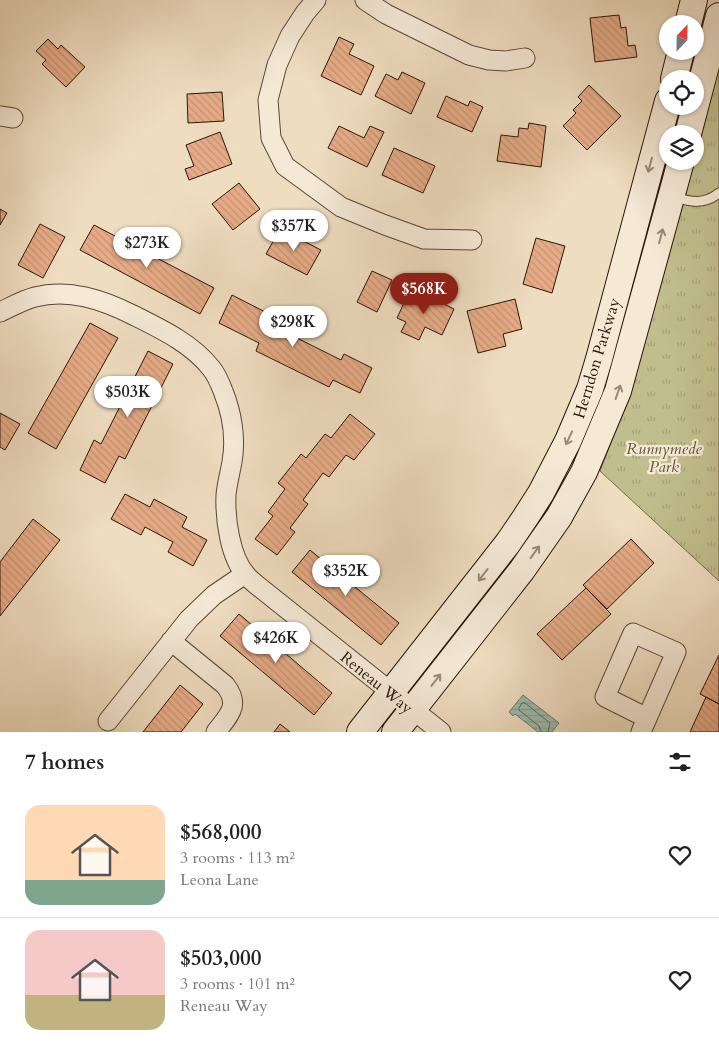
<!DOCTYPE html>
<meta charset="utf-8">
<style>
:root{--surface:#fff;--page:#f2f2f2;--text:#202124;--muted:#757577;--line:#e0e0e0;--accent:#8f2418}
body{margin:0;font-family:Cardo,serif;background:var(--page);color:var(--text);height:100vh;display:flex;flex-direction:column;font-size:19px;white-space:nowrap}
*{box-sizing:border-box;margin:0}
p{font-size:16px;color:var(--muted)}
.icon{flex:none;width:28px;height:28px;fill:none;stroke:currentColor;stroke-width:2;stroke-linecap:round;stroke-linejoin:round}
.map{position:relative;height:732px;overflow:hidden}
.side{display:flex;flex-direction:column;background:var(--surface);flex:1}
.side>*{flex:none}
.needle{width:32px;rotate:22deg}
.controls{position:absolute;left:659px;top:15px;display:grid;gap:10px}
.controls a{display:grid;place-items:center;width:45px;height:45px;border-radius:50%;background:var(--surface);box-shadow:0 1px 4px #0004;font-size:25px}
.price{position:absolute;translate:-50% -42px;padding:0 11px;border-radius:18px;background:#fff;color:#222;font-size:16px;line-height:32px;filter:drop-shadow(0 1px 2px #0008)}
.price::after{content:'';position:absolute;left:50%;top:30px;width:15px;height:11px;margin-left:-8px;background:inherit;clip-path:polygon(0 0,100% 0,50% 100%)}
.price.on{background:var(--accent);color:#fff}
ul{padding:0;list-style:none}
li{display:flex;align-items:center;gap:15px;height:125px;padding:0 25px}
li+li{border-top:1px solid var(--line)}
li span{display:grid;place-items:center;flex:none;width:140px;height:100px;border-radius:15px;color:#555}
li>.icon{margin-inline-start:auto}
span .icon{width:60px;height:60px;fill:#fffc;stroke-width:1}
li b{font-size:21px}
h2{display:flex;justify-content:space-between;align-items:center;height:60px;padding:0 25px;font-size:21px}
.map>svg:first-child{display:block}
.park{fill:url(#park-tufts);stroke:#756a4a}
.water{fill:url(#water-rules);stroke:#6d796c}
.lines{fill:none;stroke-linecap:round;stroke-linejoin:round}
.shore{stroke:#62685b;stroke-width:1}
.building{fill:url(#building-back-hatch);stroke:#291507}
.lane-casing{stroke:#5a4735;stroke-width:11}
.street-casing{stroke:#5a4735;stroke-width:21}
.secondary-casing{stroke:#291507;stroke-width:28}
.lane{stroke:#f5e9d6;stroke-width:9}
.street{stroke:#f5e9d6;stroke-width:19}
.secondary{stroke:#f5e9d6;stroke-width:26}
.oneway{stroke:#998a79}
.labels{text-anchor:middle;stroke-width:4.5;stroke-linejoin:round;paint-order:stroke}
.street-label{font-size:16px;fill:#291507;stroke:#f5e9d6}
.park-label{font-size:16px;font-style:italic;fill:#5e5036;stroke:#f5e9d6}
</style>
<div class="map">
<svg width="719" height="732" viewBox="0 0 719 732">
<defs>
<pattern id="park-tufts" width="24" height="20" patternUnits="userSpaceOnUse" patternTransform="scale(1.25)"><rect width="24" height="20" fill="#c1be8d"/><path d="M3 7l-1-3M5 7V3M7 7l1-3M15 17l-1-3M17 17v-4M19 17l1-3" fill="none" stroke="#a6a278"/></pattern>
<pattern id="water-rules" width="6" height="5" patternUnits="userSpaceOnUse" patternTransform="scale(1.25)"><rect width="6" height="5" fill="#9abcaf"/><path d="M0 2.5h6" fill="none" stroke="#85a195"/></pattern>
<pattern id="building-back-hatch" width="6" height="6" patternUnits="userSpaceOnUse" patternTransform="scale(1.25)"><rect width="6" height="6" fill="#e7ac87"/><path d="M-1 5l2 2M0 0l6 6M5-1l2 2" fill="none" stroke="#c69373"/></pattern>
</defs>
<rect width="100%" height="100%" fill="#efddc0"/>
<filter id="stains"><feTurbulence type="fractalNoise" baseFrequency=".004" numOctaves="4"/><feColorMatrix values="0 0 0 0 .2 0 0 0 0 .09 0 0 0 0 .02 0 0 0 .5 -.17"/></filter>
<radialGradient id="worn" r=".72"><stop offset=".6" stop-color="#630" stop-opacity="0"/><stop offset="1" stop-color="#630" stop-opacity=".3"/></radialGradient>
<path class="park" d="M719,56V581L600,471L618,424L690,161H695V144Z"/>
<path class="water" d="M523,695L559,723L552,732H538L515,714L513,716L509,712Z"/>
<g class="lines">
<path class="shore" d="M541,732L539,726L519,710V708L522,703H525L550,723L548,732"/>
</g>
<path class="building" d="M619,15L621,28L626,27L628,46L635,45L637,57L595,62L590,18Z
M339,37L354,44L349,54L374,66L361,95L321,76Z
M48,39L58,49L61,45L85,67L66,87L42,64L46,60L36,51Z
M402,72L425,83L411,114L375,96L386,74L398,80Z
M589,85L621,116L587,150L563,126L576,113L573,110L582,101L578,97Z
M222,92L224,121L188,123L187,94Z
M446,96L468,106L470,101L483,107L472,132L437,117Z
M529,123L546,126L541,167L497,161L501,135L518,137L519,128L528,129Z
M339,126L364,138L370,126L384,132L367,167L328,148Z
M220,132L232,164L189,180L185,169L194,166L186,145Z
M394,148L435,166L423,193L382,175Z
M239,183L260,209L233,230L212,204Z
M0,209L7,213L0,225Z
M40,224L65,237L43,278L18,265Z
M94,225L214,288L200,314L80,250Z
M280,229L321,250L307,275L266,254Z
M536,238L565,246L552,293L523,284Z
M372,271L392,280L377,312L357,302Z
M411,288L454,309L442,335L425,327L419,340L401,332L406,322L397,318Z
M232,295L275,317L271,325L341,360L344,354L372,368L360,393L333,380L329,387L256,351L259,343L219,323Z
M515,299L522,329L503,334L506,346L478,353L467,311Z
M90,323L118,338L56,449L28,433Z
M148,351L173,364L125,459L119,456L105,483L80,470L94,440L101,444Z
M0,413L20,424L5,450L0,447Z
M350,414L375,434L354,460L346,455L329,477L323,473L303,500L308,504L290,528L295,532L277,555L255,539L273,516L268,512L285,489L278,483L301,454L306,458L325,434L331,438Z
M125,494L150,507L154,499L187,517L182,527L207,540L193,566L168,552L173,542L145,527L141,535L111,519Z
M33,519L60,540L0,616V562Z
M631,539L654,563L607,609L583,585Z
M310,550L399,623L381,645L292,572Z
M586,588L611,614L562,660L537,634Z
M239,614L332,693L314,715L220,636Z
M719,655V704L700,694Z
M180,685L203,704L181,732H143Z
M706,697L719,704V732H690Z
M280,724L290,732H274Z"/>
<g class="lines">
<g class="lane-casing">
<path id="lane" d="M674,197C691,202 704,205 719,193"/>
</g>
<g class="street-casing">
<path id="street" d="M316,0L305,13L290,36L277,65L268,100L271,138L285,166L341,207L385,225L424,239L472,240
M365,0L386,14L469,55L489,60L506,61L525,58
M0,116L13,118
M0,312C11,307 23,300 35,297C69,288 103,300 133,315C161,329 191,343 211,368C216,374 220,383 223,391C232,413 236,439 232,462C230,473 227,484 226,495C225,519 230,557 246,575C251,581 257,585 263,590L441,732
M171,641L225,685C241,705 229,715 216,732
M108,721L189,619L214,595L245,574
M641,732L676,652L633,633L605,697L647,718"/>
</g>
<g class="secondary-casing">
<path id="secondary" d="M688,24L694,0
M674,79L681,51
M688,134L719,16
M360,732L508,543L525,518L541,493L568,441L590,389L599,359L668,101
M395,732L522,570L559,517L584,472L618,391L681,161"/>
</g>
<use href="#lane" class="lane"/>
<use href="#street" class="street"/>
<use href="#secondary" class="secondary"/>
</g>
<defs><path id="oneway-shaft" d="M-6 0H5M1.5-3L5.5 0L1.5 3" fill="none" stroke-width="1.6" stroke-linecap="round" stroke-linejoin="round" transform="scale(1.25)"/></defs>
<g class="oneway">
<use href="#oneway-shaft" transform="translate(650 165) rotate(105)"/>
<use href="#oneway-shaft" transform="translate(661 236) rotate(-75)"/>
<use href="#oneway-shaft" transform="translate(618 392) rotate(-71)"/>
<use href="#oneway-shaft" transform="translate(569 438) rotate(115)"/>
<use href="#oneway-shaft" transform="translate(535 552) rotate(-54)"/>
<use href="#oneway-shaft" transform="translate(483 575) rotate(128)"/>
<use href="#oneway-shaft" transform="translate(436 680) rotate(-52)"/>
</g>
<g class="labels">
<g class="street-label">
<text transform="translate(596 358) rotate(-73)" y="6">Herndon Parkway</text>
<text transform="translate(377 682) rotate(39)" y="6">Reneau Way</text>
</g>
<g class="park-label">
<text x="664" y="454">Runnymede<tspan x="664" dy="18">Park</tspan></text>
</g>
</g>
<rect width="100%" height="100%" filter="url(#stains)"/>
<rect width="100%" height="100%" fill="url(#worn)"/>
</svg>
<div class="controls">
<a><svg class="needle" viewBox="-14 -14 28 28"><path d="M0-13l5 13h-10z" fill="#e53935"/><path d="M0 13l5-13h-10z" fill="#757577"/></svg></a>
<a><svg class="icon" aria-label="locate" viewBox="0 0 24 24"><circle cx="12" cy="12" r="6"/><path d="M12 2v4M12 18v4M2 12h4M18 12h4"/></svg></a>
<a><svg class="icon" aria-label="layers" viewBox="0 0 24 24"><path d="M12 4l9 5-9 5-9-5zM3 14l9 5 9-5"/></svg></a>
</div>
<b class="price" style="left:294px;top:252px">$357K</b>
<b class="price" style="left:147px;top:269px">$273K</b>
<b class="price on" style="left:424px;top:315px">$568K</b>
<b class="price" style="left:293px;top:348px">$298K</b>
<b class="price" style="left:128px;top:418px">$503K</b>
<b class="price" style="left:346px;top:597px">$352K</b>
<b class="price" style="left:276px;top:664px">$426K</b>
</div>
<section class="side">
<h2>7 homes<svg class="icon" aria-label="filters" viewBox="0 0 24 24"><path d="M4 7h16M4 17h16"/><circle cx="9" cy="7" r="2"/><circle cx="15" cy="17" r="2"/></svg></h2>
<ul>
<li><span style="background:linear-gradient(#ffd9b3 75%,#7fa58c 0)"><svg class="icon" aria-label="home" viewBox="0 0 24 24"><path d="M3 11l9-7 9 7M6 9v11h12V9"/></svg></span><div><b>$568,000</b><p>3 rooms · 113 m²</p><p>Leona Lane</p></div><svg class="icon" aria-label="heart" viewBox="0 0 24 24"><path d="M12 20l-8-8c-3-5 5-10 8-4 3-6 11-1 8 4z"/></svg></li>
<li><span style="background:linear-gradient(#f6c9c9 65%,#c2b280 0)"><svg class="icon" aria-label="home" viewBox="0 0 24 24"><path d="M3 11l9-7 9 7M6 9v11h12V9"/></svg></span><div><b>$503,000</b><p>3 rooms · 101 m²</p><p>Reneau Way</p></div><svg class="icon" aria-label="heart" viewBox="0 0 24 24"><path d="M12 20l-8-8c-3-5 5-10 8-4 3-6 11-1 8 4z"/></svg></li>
</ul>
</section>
